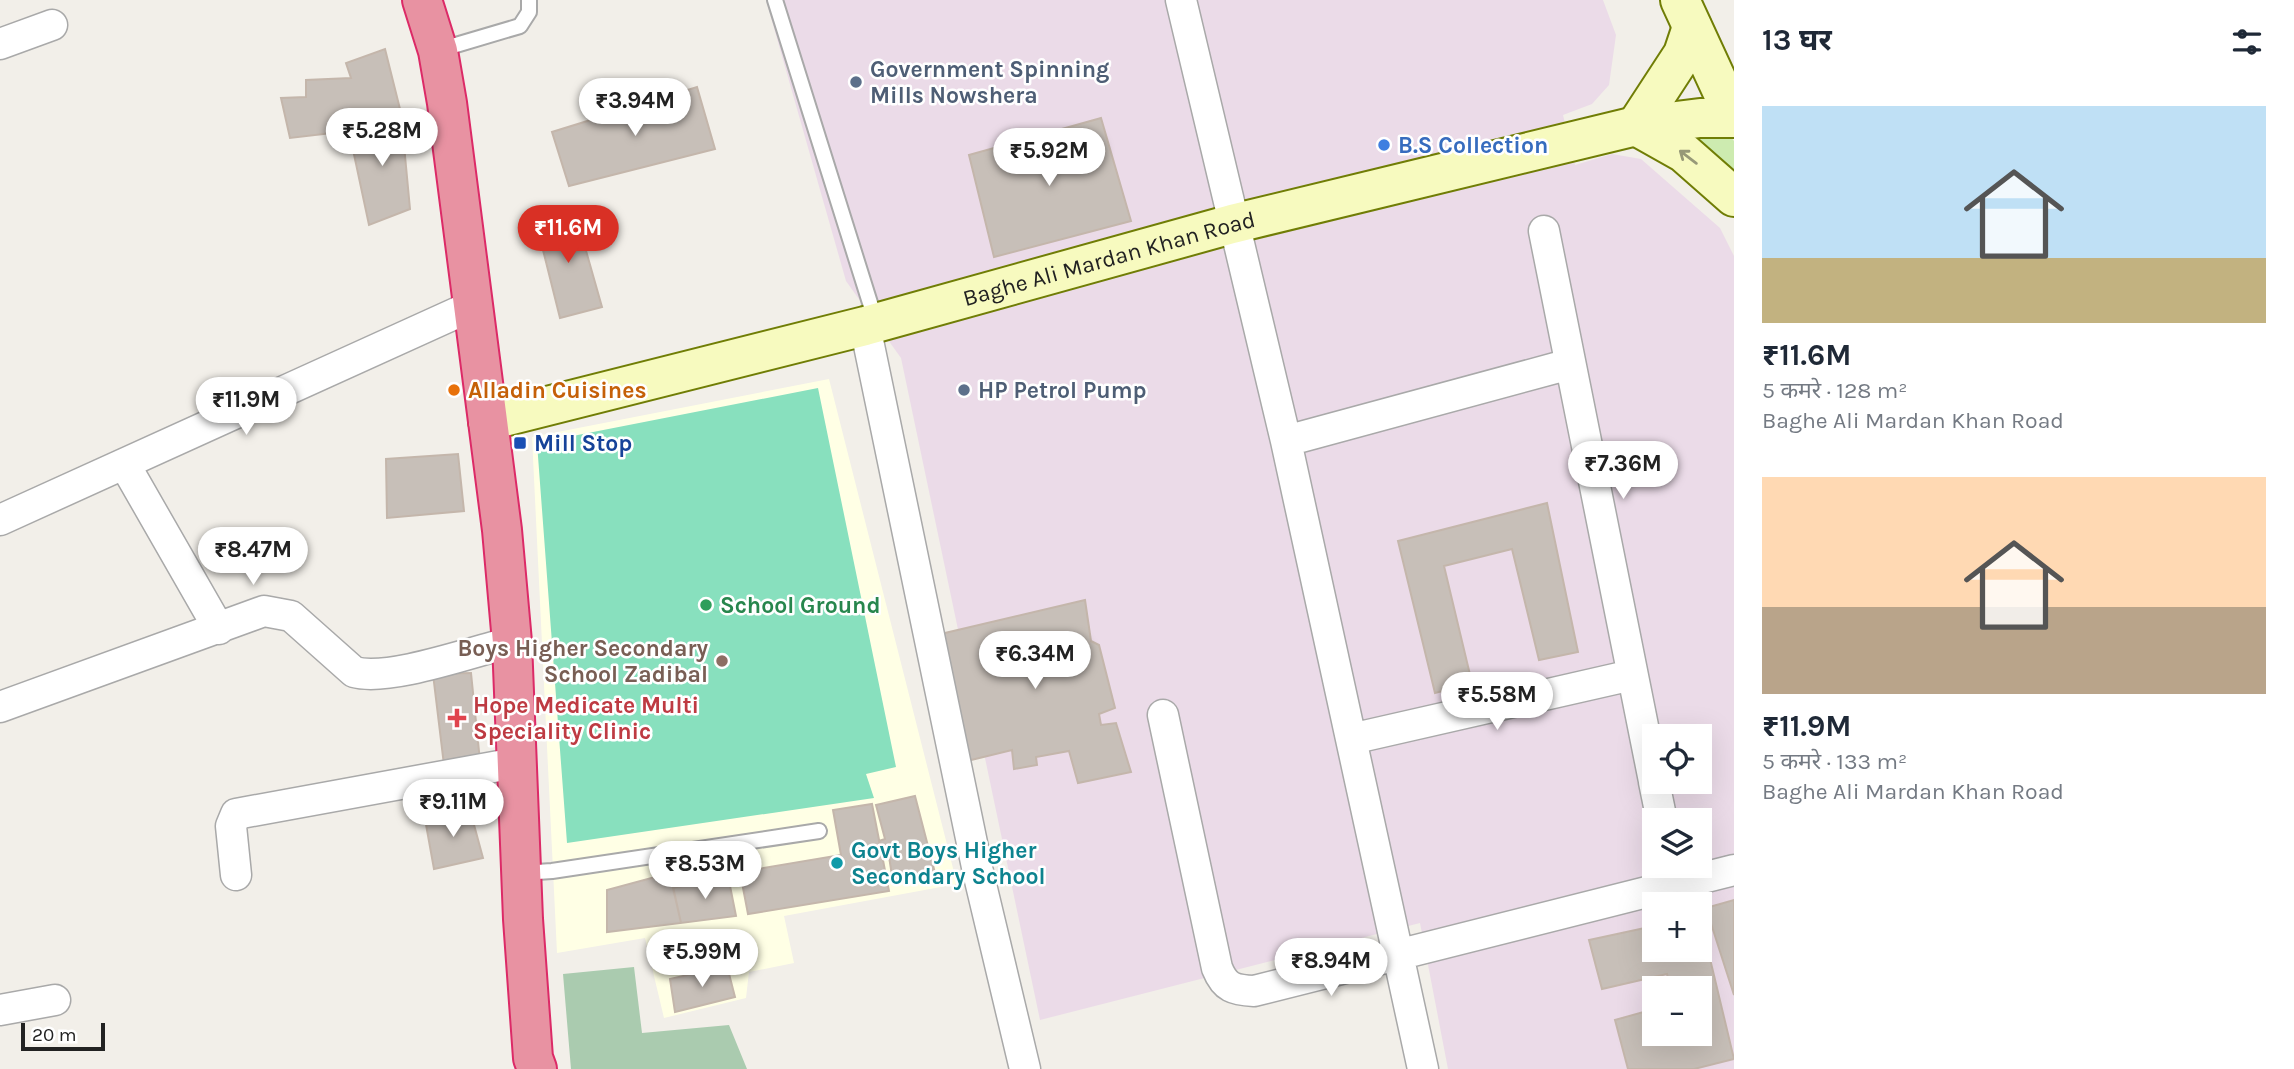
<!DOCTYPE html>
<html lang="hi">
<meta charset="utf-8">
<style>
:root{--surface:#fff;--page:#f6f6f7;--text:#1f2937;--muted:#747a83;--accent:#d93025}
body{margin:0;font-family:Karla,"Noto Sans Devanagari",sans-serif;background:var(--page);color:var(--text);height:100vh;display:flex;flex-direction:column;font-size:26px;white-space:nowrap}
*{box-sizing:border-box;margin:0}
p{font-size:23px;color:var(--muted)}
.icon{flex:none;width:38px;height:38px;fill:none;stroke:currentColor;stroke-width:2;stroke-linecap:round;stroke-linejoin:round}
.map{position:relative;flex:1;overflow:hidden}
.details{display:flex;flex-direction:column;background:var(--surface);width:560px}
.details>*{flex:none}
.buttons{position:absolute;left:1642px;top:724px;display:grid;gap:14px}
.buttons a{display:grid;place-items:center;width:70px;height:70px;border-radius:0px;background:var(--surface);box-shadow:0 7px 28px #0002;font-size:35px}
.scale{position:absolute;left:21px;bottom:18px;width:84px;box-sizing:border-box;padding-left:7px;border:4px solid #222;border-top:0;font-size:19px;line-height:24px;white-space:nowrap;color:#222;-webkit-text-stroke:5px #fff;paint-order:stroke}
.price{position:absolute;translate:-50% -60px;padding:0 16px;border-radius:24px;background:#fff;color:#222;font-size:23px;line-height:46px;filter:drop-shadow(0 2px 4px #0008)}
.price::after{content:'';position:absolute;left:50%;top:42px;width:21px;height:16px;margin-left:-10px;background:inherit;clip-path:polygon(0 0,100% 0,50% 100%)}
.price.on{background:var(--accent);color:#fff}
ul{padding:0;list-style:none}
li{display:grid;align-content:center;gap:14px;height:371px;padding:0 28px}
li span{display:grid;place-items:center;height:217px;border-radius:0px;color:#555}
li>.icon{margin-inline-start:auto}
span .icon{width:126px;height:126px;fill:#fffc;stroke-width:1}
li b{font-size:30px}
h2{display:flex;justify-content:space-between;align-items:center;height:84px;padding:0 28px;font-size:30px}
main{display:flex;flex:1;min-height:0}
.map>svg:first-child{display:block}
.industrial{fill:#ebdbe8;fill-rule:evenodd}
.education{fill:#ffffe5}
.grass{fill:#cdebb0}
.cemetery{fill:#aacbaf}
.pitch{fill:#88e0be}
.building{fill:#c7bfb8;stroke:#c4b6ab;stroke-width:2}
.lines{fill:none;stroke-linecap:round;stroke-linejoin:round}
.lane-casing{stroke:#a9a9a9;stroke-width:18}
.street-casing{stroke:#a9a9a9;stroke-width:33}
.secondary-casing{stroke:#707d05;stroke-width:42}
.highway-casing{stroke:#dc2a67;stroke-width:42}
.lane{stroke:#fff;stroke-width:14}
.street{stroke:#fff;stroke-width:30}
.secondary{stroke:#f7fabf;stroke-width:38}
.highway{stroke:#e892a2;stroke-width:38}
.oneway{stroke:#979978}
.service-dot{fill:#5c6f8a;stroke:#fff;stroke-width:2.5}
.shop-dot{fill:#3f7fe0;stroke:#fff;stroke-width:2.5}
.food-dot{fill:#e8710a;stroke:#fff;stroke-width:2.5}
.transit-dot{fill:#1a4fb4;stroke:#fff;stroke-width:2.5}
.leisure-dot{fill:#2e9e5b;stroke:#fff;stroke-width:2.5}
.education-dot{fill:#8d6e63;stroke:#fff;stroke-width:2.5}
.health-dot{fill:#e0444e;stroke:#fff;stroke-width:2.5}
.culture-dot{fill:#0f9aa8;stroke:#fff;stroke-width:2.5}
.labels{text-anchor:middle;stroke-width:5;stroke-linejoin:round;paint-order:stroke}
.service-label{font-size:23px;font-weight:bold;fill:#4e5e75;stroke:#fff;text-anchor:start}
.shop-label{font-size:23px;font-weight:bold;fill:#366cbe;stroke:#fff;text-anchor:start}
.street-label{font-size:23px;fill:#222;stroke:#fff}
.food-label{font-size:23px;font-weight:bold;fill:#c56008;stroke:#fff;text-anchor:start}
.transit-label{font-size:23px;font-weight:bold;fill:#164399;stroke:#fff;text-anchor:start}
.leisure-label{font-size:23px;font-weight:bold;fill:#27864d;stroke:#fff;text-anchor:start}
.education-label{font-size:23px;font-weight:bold;fill:#785e54;stroke:#fff;text-anchor:end}
.health-label{font-size:23px;font-weight:bold;fill:#be3a42;stroke:#fff;text-anchor:start}
.culture-label{font-size:23px;font-weight:bold;fill:#0d838f;stroke:#fff;text-anchor:start}
</style>
<main>
<div class="map">
<svg width="1734" height="1069" viewBox="0 0 1734 1069">
<rect width="100%" height="100%" fill="#f2efe9"/>
<path class="industrial" d="M766,0H1603L1616,35L1609,85L1592,104L1563,115L1575,165L1612,154L1641,159L1720,228L1734,256V1069H1448L1420,923L1040,1020L901,358L846,281ZM1654,737H1699V782H1654ZM1654,821H1699V866H1654ZM1654,905H1699V950H1654ZM1654,989H1699V1034H1654Z"/>
<path class="education" d="M829,379L957,884L784,916L794,963L749,972L746,998L664,1018L645,938L557,953L532,437Z"/>
<path class="grass" d="M1726,131L1734,141V178L1719,156L1687,137Z"/>
<path class="cemetery" d="M634,967L642,1033L729,1025L747,1069H571L563,974Z"/>
<path class="pitch" d="M818,388L896,767L866,774L874,798L567,843L537,443Z"/>
<path class="building" d="M385,49L401,113L349,131L290,138L281,98L306,97V80L351,78L346,63Z
M697,87L715,149L569,186L552,132Z
M401,113L410,209L369,225L349,131Z
M1101,118L1131,221L994,257L969,155Z
M575,212L602,307L560,318L536,222Z
M458,454L464,511L387,518L386,459Z
M1547,503L1578,652L1539,660L1512,549L1444,566L1472,683L1435,693L1398,541Z
M1085,600L1091,641L1099,645L1115,708L1099,714L1101,725L1116,723L1131,772L1078,783L1069,751L1036,757L1037,765L1014,769L1012,750L967,761L938,638L945,633Z
M471,673L480,761L444,765L433,674Z
M915,796L935,873L893,882L888,850L881,852L879,841L885,839L876,805Z
M872,804L889,891L748,914L740,872L841,855L833,810Z
M470,810L483,858L434,869L425,819Z
M670,873L681,923L607,932V890Z
M728,876L736,916L681,923L673,888Z
M1734,900V995L1706,908Z
M1700,917L1734,1059L1694,1069H1628L1615,1020L1654,1009V1034H1699V989H1670L1667,974L1602,989L1589,940L1654,926V950H1699Z
M727,966L735,997L675,1012L670,979Z"/>
<g class="lines">
<g class="lane-casing">
<path id="lane" d="M775,0L876,322
M439,50L520,26L529,12V0
M522,873L552,871L819,831"/>
</g>
<g class="street-casing">
<path id="street" d="M1181,0L1286,441L1423,1069
M0,44L52,25
M1544,231L1654,781
M865,326L978,872L1025,1069
M1286,441L1570,364
M125,465L219,629
M0,520L474,305
M0,707L264,611L291,616L354,672C389,682 474,651 512,642
M1163,715L1217,968C1225,988 1234,990 1254,991L1734,870
M1351,739L1632,675
M1654,782L1662,821
M236,875L231,826L236,814L515,763
M0,1010L55,1000"/>
</g>
<g class="secondary-casing">
<g id="secondary">
<path d="M1680,0L1734,117"/>
<path d="M1692,27L1683,54L1636,126L1684,153L1734,197"/>
<path id="s1" d="M488,421L865,326L1232,224L1636,126L1700,118H1734"/>
</g>
</g>
<g class="highway-casing">
<path id="highway" d="M422,0L438,51L447,103L502,530L512,642L523,919L533,1058L537,1069"/>
</g>
<use href="#lane" class="lane"/>
<use href="#street" class="street"/>
<use href="#secondary" class="secondary"/>
<use href="#highway" class="highway"/>
</g>
<defs><path id="oneway-shaft" d="M-6 0H5M1.5-3L5.5 0L1.5 3" fill="none" stroke-width="1.6" stroke-linecap="round" stroke-linejoin="round" transform="scale(1.75)"/></defs>
<use class="oneway" href="#oneway-shaft" transform="translate(1688 157) rotate(-143)"/>
<g class="service-dot">
<circle cx="856" cy="82" r="7"/>
<circle cx="964" cy="390" r="7"/>
</g>
<circle class="shop-dot" cx="1384" cy="145" r="7"/>
<circle class="food-dot" cx="454" cy="390" r="7"/>
<rect class="transit-dot" x="513" y="436" width="14" height="14" rx="3.5"/>
<circle class="leisure-dot" cx="706" cy="605" r="7"/>
<circle class="education-dot" cx="722" cy="661" r="7"/>
<path class="health-dot" d="M453.5 707.5h7v7h7v7h-7v7h-7v-7h-7v-7h7z"/>
<circle class="culture-dot" cx="837" cy="863" r="7"/>
<g class="labels">
<g class="service-label">
<text x="870" y="77">Government Spinning<tspan x="870" dy="26">Mills Nowshera</tspan></text>
<text x="978" y="398">HP Petrol Pump</text>
</g>
<g class="shop-label">
<text x="1398" y="153">B.S Collection</text>
</g>
<g class="street-label">
<text dy="8" stroke="none"><textPath href="#s1" startOffset="642">Baghe Ali Mardan Khan Road</textPath></text>
</g>
<g class="food-label">
<text x="468" y="398">Alladin Cuisines</text>
</g>
<g class="transit-label">
<text x="534" y="451">Mill Stop</text>
</g>
<g class="leisure-label">
<text x="720" y="613">School Ground</text>
</g>
<g class="education-label">
<text x="708" y="656">Boys Higher Secondary<tspan x="708" dy="26">School Zadibal</tspan></text>
</g>
<g class="health-label">
<text x="473" y="713">Hope Medicate Multi<tspan x="473" dy="26">Speciality Clinic</tspan></text>
</g>
<g class="culture-label">
<text x="851" y="858">Govt Boys Higher<tspan x="851" dy="26">Secondary School</tspan></text>
</g>
</g>
</svg>
<div class="buttons">
<a><svg class="icon" aria-label="locate" viewBox="0 0 24 24"><circle cx="12" cy="12" r="6"/><path d="M12 2v4M12 18v4M2 12h4M18 12h4"/></svg></a>
<a><svg class="icon" aria-label="layers" viewBox="0 0 24 24"><path d="M12 4l9 5-9 5-9-5zM3 14l9 5 9-5"/></svg></a>
<a>+</a>
<a>−</a>
</div>
<div class="scale">20 m</div>
<b class="price" style="left:635px;top:138px">₹3.94M</b>
<b class="price" style="left:382px;top:168px">₹5.28M</b>
<b class="price" style="left:1049px;top:188px">₹5.92M</b>
<b class="price on" style="left:568px;top:265px">₹11.6M</b>
<b class="price" style="left:246px;top:437px">₹11.9M</b>
<b class="price" style="left:1623px;top:501px">₹7.36M</b>
<b class="price" style="left:253px;top:587px">₹8.47M</b>
<b class="price" style="left:1035px;top:691px">₹6.34M</b>
<b class="price" style="left:1497px;top:732px">₹5.58M</b>
<b class="price" style="left:453px;top:839px">₹9.11M</b>
<b class="price" style="left:705px;top:901px">₹8.53M</b>
<b class="price" style="left:702px;top:989px">₹5.99M</b>
<b class="price" style="left:1331px;top:998px">₹8.94M</b>
</div>
<section class="details">
<h2>13 घर<svg class="icon" aria-label="filters" viewBox="0 0 24 24"><path d="M4 7h16M4 17h16"/><circle cx="9" cy="7" r="2"/><circle cx="15" cy="17" r="2"/></svg></h2>
<ul>
<li><span style="background:linear-gradient(#bfe0f5 70%,#c2b280 0)"><svg class="icon" aria-label="home" viewBox="0 0 24 24"><path d="M3 11l9-7 9 7M6 9v11h12V9"/></svg></span><div><b>₹11.6M</b><p>5 कमरे · 128 m²</p><p>Baghe Ali Mardan Khan Road</p></div></li>
<li><span style="background:linear-gradient(#ffd9b3 60%,#b9a48a 0)"><svg class="icon" aria-label="home" viewBox="0 0 24 24"><path d="M3 11l9-7 9 7M6 9v11h12V9"/></svg></span><div><b>₹11.9M</b><p>5 कमरे · 133 m²</p><p>Baghe Ali Mardan Khan Road</p></div></li>
</ul>
</section>
</main>
